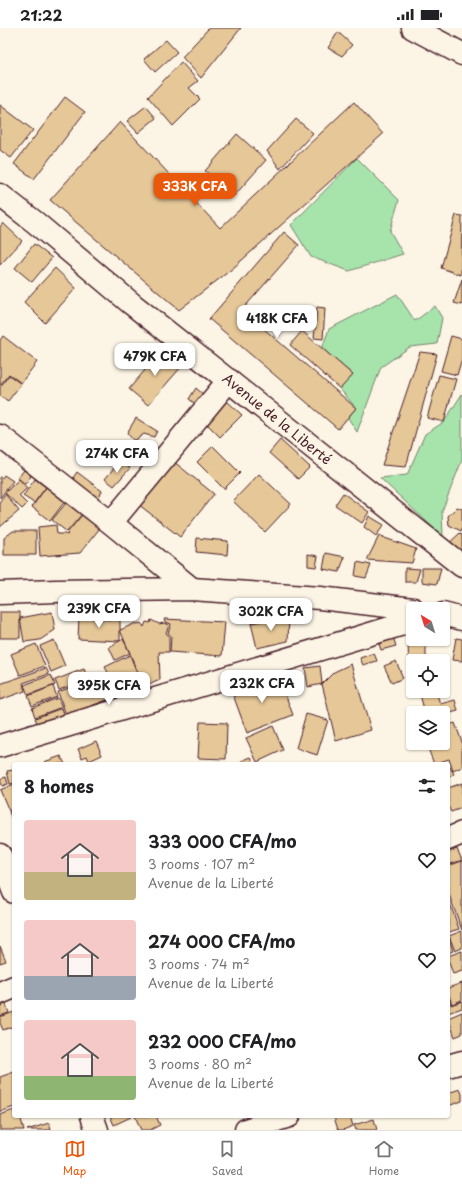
<!DOCTYPE html>
<meta charset="utf-8">
<style>
:root{--surface:#fff;--page:#f2f2f2;--text:#202124;--muted:#757577;--line:#e0e0e0;--accent:#ea580c}
body{margin:0;font-family:"Playpen Sans",sans-serif;background:var(--page);color:var(--text);height:100vh;display:flex;flex-direction:column;font-size:15px;white-space:nowrap}
*{box-sizing:border-box;margin:0}
p{font-size:13px;color:var(--muted)}
.icon{flex:none;width:22px;height:22px;fill:none;stroke:currentColor;stroke-width:2;stroke-linecap:round;stroke-linejoin:round}
.map{position:relative;flex:1;overflow:hidden}
.panel{position:absolute;left:12px;top:734px;width:438px;height:356px;display:flex;flex-direction:column;background:var(--surface);border-radius:4px;box-shadow:0 1px 3px #0004}
.panel>*{flex:none}
.needle{width:26px;rotate:322deg}
.fabs{position:absolute;left:406px;top:574px;display:grid;gap:8px}
.fabs a{display:grid;place-items:center;width:44px;height:44px;border-radius:4px;background:var(--surface);box-shadow:0 1px 3px #0004;font-size:20px}
.price{position:absolute;translate:-50% -34px;padding:0 9px;border-radius:8px;background:#fff;color:#222;font-size:13px;line-height:26px;filter:drop-shadow(0 1px 2px #0008)}
.price::after{content:'';position:absolute;left:50%;top:24px;width:12px;height:9px;margin-left:-6px;background:inherit;clip-path:polygon(0 0,100% 0,50% 100%)}
.price.on{background:var(--accent);color:#fff}
ul{padding:0;list-style:none}
li{display:flex;align-items:center;gap:12px;height:100px;padding:0 12px}
li span{display:grid;place-items:center;flex:none;width:112px;height:80px;border-radius:4px;color:#555}
li>.icon{margin-inline-start:auto}
span .icon{width:48px;height:48px;fill:#fffc;stroke-width:1}
li b{font-size:17px}
h2{display:flex;justify-content:space-between;align-items:center;height:48px;padding:0 12px;font-size:17px}
.status{display:flex;justify-content:space-between;align-items:center;height:28px;padding:0 20px;background:var(--surface);direction:ltr}
.status svg{height:11px;fill:currentColor}
.tab-bar{display:flex;justify-content:space-around;align-items:center;height:56px;border-top:1px solid var(--line);background:var(--surface);font-size:11px;color:var(--muted)}
.tab-bar a{display:grid;justify-items:center;gap:2px}
.tab-bar .on{color:var(--accent)}
.map>svg:first-child{display:block}
.green{fill:#a6e4ac;stroke:#78826c}
.building{fill:#e5c798;stroke:#4a1f2b}
.lines{fill:none;stroke-linecap:round;stroke-linejoin:round}
.minor-casing{stroke:#4a1f2b;stroke-width:25}
.secondary-casing{stroke:#4a1f2b;stroke-width:25}
.minor{stroke:#fcf5e5;stroke-width:22}
.secondary{stroke:#fcf5e5;stroke-width:22}
.labels{text-anchor:middle;stroke-width:3;stroke-linejoin:round;paint-order:stroke}
.street-label{font-size:14px;fill:#4a1f2b;stroke:#fcf5e5}
</style>
<div class="status"><b>21:22</b><svg viewBox="0 0 49 12"><path d="M0 12V9h3v3zM5 12V6h3v6zM10 12V3h3v9zM15 12V0h3v12zM26 1h20v11H26zM47 4h2v5h-2z"/></svg></div>
<div class="map">
<svg width="462" height="1102" viewBox="0 0 462 1102">
<rect width="100%" height="100%" fill="#fcf5e5"/>
<filter id="ink" filterUnits="userSpaceOnUse"><feTurbulence type="fractalNoise" baseFrequency=".025" numOctaves="2"/><feDisplacementMap in="SourceGraphic" scale="8" xChannelSelector="R" yChannelSelector="G"/><feConvolveMatrix kernelMatrix="1 2 1 2 8 2 1 2 1" color-interpolation-filters="sRGB"/></filter>
<g filter="url(#ink)">
<path class="green" d="M357,130L399,172L390,203L403,226L349,243L311,229L291,197Z
M397,266L415,293L435,278L442,290L437,316L410,319L381,339L357,404L348,390L356,380L340,361L352,346L322,320L329,301Z
M462,366V432L442,483L443,509L380,450L407,447L425,406L444,394Z"/>
<path class="building" d="M209,0H241L201,50L182,29Z
M338,4L352,17L342,28L328,20Z
M166,12L177,24L155,44L144,31Z
M181,34L198,53L189,60L200,71L173,98L148,69Z
M65,69L85,84L34,151L14,136Z
M354,74L383,106L232,241L179,282L50,172L120,94L220,200Z
M0,77L33,102L11,130L0,122Z
M146,78L156,90L138,105L127,93Z
M296,91L313,105L280,141L267,123Z
M237,106L266,132L234,168L205,143Z
M456,187L462,188L461,247L441,240Z
M3,195L22,213L0,237V199Z
M284,204L299,217L242,282L356,380L338,401L209,291Z
M34,216L52,230L32,254L15,240Z
M55,240L76,260L45,295L24,274Z
M462,251V277L454,275Z
M317,279L325,280L323,311L314,310Z
M302,303L353,347L340,361L290,317Z
M3,308L37,334L21,355L9,346L0,357V312Z
M451,308L462,311V330L457,347L441,343Z
M162,322L182,338L148,377L129,361Z
M420,324L437,326L406,439L382,437Z
M9,347L21,356L8,373L0,368V359Z
M439,347L456,351L444,394L427,390Z
M196,360L206,369L199,379L189,371Z
M227,373L242,387L220,409L206,395Z
M136,390L157,403L154,409L144,406L134,413L127,405Z
M280,412L310,439L298,451L269,425Z
M213,418L240,445L224,461L197,434Z
M173,433L214,466L180,509L138,476Z
M119,434L130,440L114,458L105,451Z
M24,442L31,448L25,456L18,450Z
M77,444L102,463L95,477L69,456Z
M259,446L291,476L265,504L233,473Z
M4,447L13,453L0,470V449L2,450Z
M19,451L27,460L19,468L27,476L22,481L5,465Z
M35,451L46,459L34,475L23,468Z
M47,458L66,472L50,493L32,479Z
M343,465L369,484L362,495L335,477Z
M5,466L19,483L0,499V473Z
M67,474L82,486L67,504L52,492Z
M457,479L462,481V501L461,503L449,497L448,488Z
M82,487L100,500L80,525L40,528L38,499L56,497L57,506H65L67,507L68,506L67,505Z
M369,488L384,497L376,508L364,499Z
M13,503H36V527H4V510Z
M460,505L462,507V528L447,517Z
M379,508L416,521L412,535L367,532Z
M197,510L228,513L227,527L196,524Z
M326,525L345,529L339,544L323,541Z
M308,526L318,528L316,539L308,538Z
M357,534L371,537L366,550L355,548Z
M405,540L420,541L416,554H405Z
M422,540H441L437,556L422,554Z
M0,584H20V610H0Z
M52,584L55,602L40,612L24,614L20,590Z
M79,588H93V591L120,592V613L78,611Z
M289,588L288,613L257,620L251,595Z
M164,591L225,594L222,628L170,624L171,608L168,605L171,596L165,594Z
M151,592L159,596L164,595L169,597L166,605L169,608V624H159L160,652L144,659L120,602L136,595L137,596L139,595V596L141,595L144,599L146,594L150,595Z
M392,606L396,618L381,622L377,610Z
M456,610L462,611V633L452,632Z
M123,611L130,625L115,632L109,619Z
M54,612L65,638L51,644L40,618Z
M426,612V633H413V647L409,648L408,613Z
M36,616L45,638L20,647L11,626Z
M374,625L377,633L363,637L360,630Z
M130,627L139,650L129,654L124,649L113,654L105,639Z
M396,633L403,650L392,655L384,638Z
M351,636L371,702L336,713L322,656L334,644Z
M320,638L322,656L308,659L305,640Z
M46,640L49,646L23,655L25,663L0,672V656Z
M84,641L88,651L59,662L55,652Z
M51,647L55,657L28,667L24,657Z
M278,647L293,687L247,705L232,664Z
M102,648L110,671L66,687L58,664Z
M53,658L57,669L32,678L28,668Z
M419,663H436L440,676L455,672L458,683L443,687V685H425Z
M129,664L133,675L87,691L84,681Z
M58,670L62,679L35,689L32,680Z
M62,680L64,686L37,695L35,690Z
M306,686L328,692L317,727L296,720Z
M200,694L227,695L226,731L198,730Z
M455,695L462,714V739L453,743L449,731L434,736L426,715H443V699Z
M273,698L283,722L257,734L246,710Z
M96,713L102,727L89,733L87,728L82,730L78,721Z
M61,728L65,736H45L44,734Z
M251,729L254,736H242L241,733Z
M448,736L454,746L448,750Z
M14,742V755L10,756L7,743Z
M6,749L8,756L2,758L0,751Z
M462,755V780L451,784L448,778V760Z
M14,756V781L9,783L0,762Z
M14,782V796L9,784Z
M457,821L462,832L448,837V824Z
M462,833V902L448,864V838Z
M448,870L459,901L449,904L448,902Z
M462,903V920L455,923L449,908Z
M448,907L453,923L448,925Z
M0,918L6,933L0,935Z
M462,923V943L453,946L448,932V928Z
M462,955V972L452,976L448,965V960Z
M448,968L451,977L462,973V980L448,985Z
M6,976L9,985L0,988V978Z
M14,984V998L3,1002L0,995V989Z
M462,984V1006L455,1009L448,990Z
M14,1044V1079L0,1084V1049Z
M460,1061L462,1066V1073L448,1078V1065Z
M14,1082V1088H20L24,1102H0V1087Z
M110,1088H131V1089L114,1097Z
M135,1088H156L160,1097L150,1102H141Z
M336,1088H350L353,1098L343,1102H338L334,1089Z
M374,1091L377,1102H356L354,1097Z
M49,1095L51,1102H27Z"/>
<g class="lines">
<g class="minor-casing">
<path id="minor" d="M413,0L462,26
M0,167L36,195L132,276L462,538
M0,408L111,495L192,561
M111,495L229,352
M0,718L413,593
M448,811L462,805
M0,827L14,864
M0,965L14,959
M448,1038L462,1034
M92,1088L97,1102
M246,1102L289,1088"/>
</g>
<g class="secondary-casing">
<path id="secondary" d="M0,565L56,563L192,561L320,570L413,581
M443,586L462,591"/>
</g>
<use href="#minor" class="minor"/>
<use href="#secondary" class="secondary"/>
</g>
</g>
<g class="labels">
<g class="street-label">
<text transform="translate(277 391) rotate(39)" y="5">Avenue de la Liberté</text>
</g>
</g>
</svg>
<div class="fabs">
<a><svg class="needle" viewBox="-14 -14 28 28"><path d="M0-13l5 13h-10z" fill="#e53935"/><path d="M0 13l5-13h-10z" fill="#757577"/></svg></a>
<a><svg class="icon" aria-label="locate" viewBox="0 0 24 24"><circle cx="12" cy="12" r="6"/><path d="M12 2v4M12 18v4M2 12h4M18 12h4"/></svg></a>
<a><svg class="icon" aria-label="layers" viewBox="0 0 24 24"><path d="M12 4l9 5-9 5-9-5zM3 14l9 5 9-5"/></svg></a>
</div>
<b class="price on" style="left:195px;top:179px">333K CFA</b>
<b class="price" style="left:277px;top:311px">418K CFA</b>
<b class="price" style="left:155px;top:349px">479K CFA</b>
<b class="price" style="left:117px;top:446px">274K CFA</b>
<b class="price" style="left:99px;top:601px">239K CFA</b>
<b class="price" style="left:271px;top:604px">302K CFA</b>
<b class="price" style="left:262px;top:676px">232K CFA</b>
<b class="price" style="left:109px;top:678px">395K CFA</b>
<section class="panel">
<h2>8 homes<svg class="icon" aria-label="filters" viewBox="0 0 24 24"><path d="M4 7h16M4 17h16"/><circle cx="9" cy="7" r="2"/><circle cx="15" cy="17" r="2"/></svg></h2>
<ul>
<li><span style="background:linear-gradient(#f6c9c9 65%,#c2b280 0)"><svg class="icon" aria-label="home" viewBox="0 0 24 24"><path d="M3 11l9-7 9 7M6 9v11h12V9"/></svg></span><div><b>333 000 CFA/mo</b><p>3 rooms · 107 m²</p><p>Avenue de la Liberté</p></div><svg class="icon" aria-label="heart" viewBox="0 0 24 24"><path d="M12 20l-8-8c-3-5 5-10 8-4 3-6 11-1 8 4z"/></svg></li>
<li><span style="background:linear-gradient(#f6c9c9 70%,#9aa5b1 0)"><svg class="icon" aria-label="home" viewBox="0 0 24 24"><path d="M3 11l9-7 9 7M6 9v11h12V9"/></svg></span><div><b>274 000 CFA/mo</b><p>3 rooms · 74 m²</p><p>Avenue de la Liberté</p></div><svg class="icon" aria-label="heart" viewBox="0 0 24 24"><path d="M12 20l-8-8c-3-5 5-10 8-4 3-6 11-1 8 4z"/></svg></li>
<li><span style="background:linear-gradient(#f6c9c9 70%,#8fb573 0)"><svg class="icon" aria-label="home" viewBox="0 0 24 24"><path d="M3 11l9-7 9 7M6 9v11h12V9"/></svg></span><div><b>232 000 CFA/mo</b><p>3 rooms · 80 m²</p><p>Avenue de la Liberté</p></div><svg class="icon" aria-label="heart" viewBox="0 0 24 24"><path d="M12 20l-8-8c-3-5 5-10 8-4 3-6 11-1 8 4z"/></svg></li>
</ul>
</section>
</div>
<nav class="tab-bar">
<a class="on"><svg class="icon" aria-label="map" viewBox="0 0 24 24"><path d="M3 6l6-2 6 2 6-2v14l-6 2-6-2-6 2zM9 4v14M15 6v14"/></svg>Map</a>
<a><svg class="icon" aria-label="saved" viewBox="0 0 24 24"><path d="M7 4h10v16l-5-4-5 4z"/></svg>Saved</a>
<a><svg class="icon" aria-label="home" viewBox="0 0 24 24"><path d="M3 11l9-7 9 7M6 9v11h12V9"/></svg>Home</a>
</nav>
